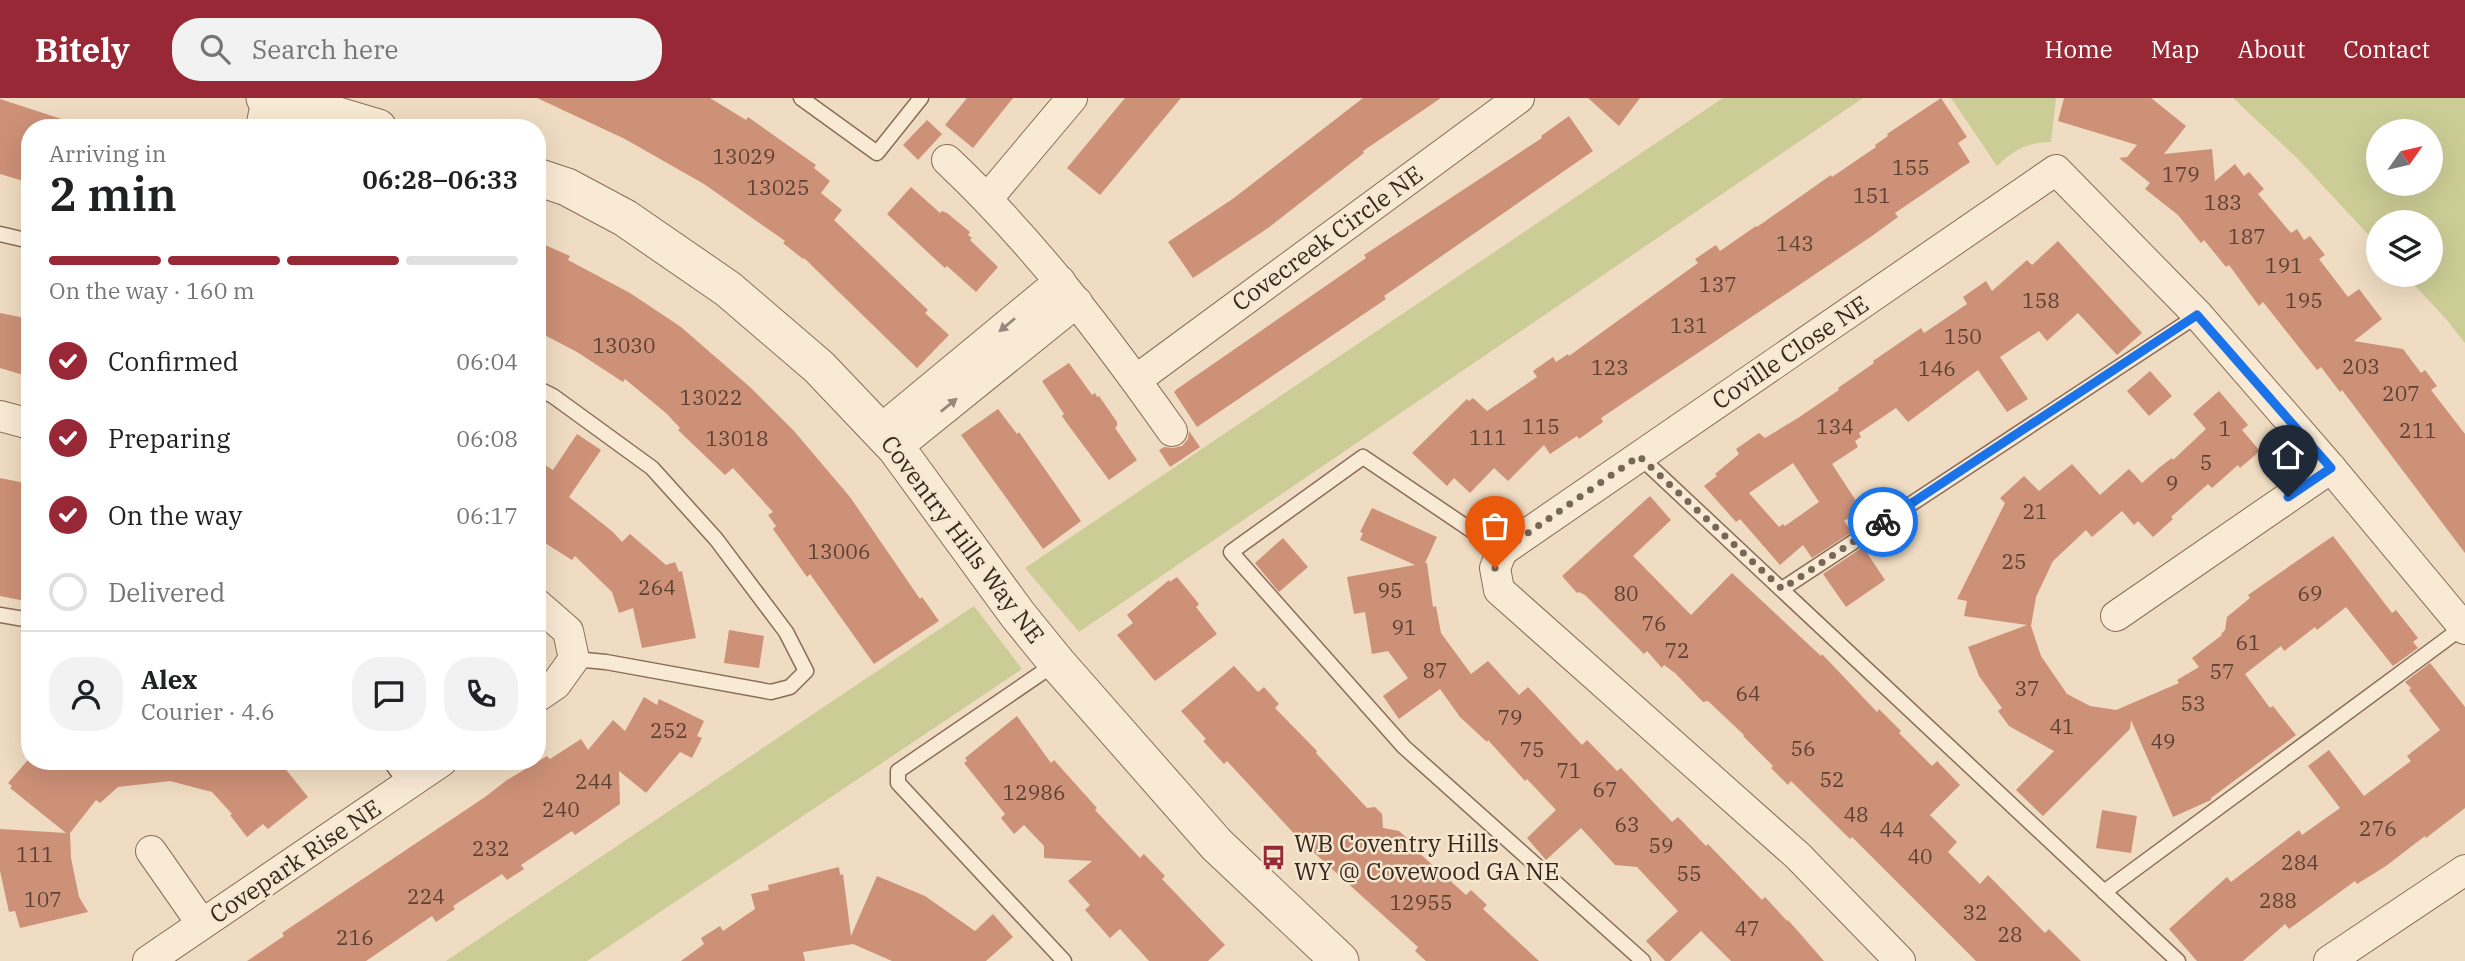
<!DOCTYPE html>
<meta charset="utf-8">
<style>
body{margin:0;font-family:"IBM Plex Serif",serif;background:#f2f2f2;color:#202124;height:100vh;display:flex;flex-direction:column;font-size:26px;white-space:nowrap}
*{box-sizing:border-box;margin:0}
p{font-size:23px;color:#757577}
.icon{flex:none;width:38px;height:38px;fill:none;stroke:currentColor;stroke-width:2;stroke-linecap:round;stroke-linejoin:round}
.map{position:relative;flex:1;overflow:hidden}
.panel{position:absolute;left:21px;top:21px;width:525px;height:651px;display:flex;flex-direction:column;background:#fff;border-radius:28px;box-shadow:0 7px 28px #0002}
.panel>*{flex:none}
.needle{width:46px;rotate:56deg}
.buttons{position:absolute;left:2366px;top:21px;display:grid;gap:14px}
.buttons a{display:grid;place-items:center;width:77px;height:77px;border-radius:50%;background:#fff;box-shadow:0 7px 28px #0002;font-size:35px}
.pin{position:absolute;display:grid;place-items:center;width:60px;height:60px;color:#fff;margin:-72px -30px;border-radius:50% 50% 50% 0;rotate:-45deg;box-shadow:0 0 7px #0007}
.pin .icon{rotate:45deg}
.courier{position:absolute;display:grid;place-items:center;width:70px;height:70px;margin:-35px;border:5px solid #1a73e8;border-radius:50%;background:#fff;color:#222;box-shadow:0 2px 9px #0007}
.headline em{font-style:normal;font-weight:600}
.headline div{display:flex;flex-direction:column-reverse}
.headline{display:flex;align-items:center;justify-content:space-between;height:119px;padding:0 28px}
h1{font-size:46px;font-weight:600;line-height:52px}
.bar{display:grid;grid-template-columns:repeat(4,1fr);gap:10px 7px;align-content:center;height:84px;padding:0 28px}
.bar i{height:9px;border-radius:5px;background:#e0e0e0}
.bar .active{background:#982835}
.bar p{grid-column:span 4}
.line{display:flex;align-items:center;gap:18px;padding:0 28px;border-top:2px solid #e0e0e0}
.line div{flex:1}
.round{display:grid;place-items:center;flex:none;width:74px;height:74px;border-radius:28px;background:#f2f2f2}
ol{padding:0 28px;list-style:none}
li{display:flex;align-items:center;gap:21px;height:77px}
li p{margin-inline-start:auto}
li .icon{padding:7px;border-radius:50%;background:#982835;color:#fff;stroke-width:4}
li:last-child{color:#757577}
li i{width:38px;height:38px;border:4px solid #e0e0e0;border-radius:50%}
header{display:flex;align-items:center;gap:42px;box-sizing:border-box;height:98px;padding:0 35px;background:#982835;color:#fff}
header strong{font-size:33px}
nav{display:flex;gap:38px;margin-inline-start:auto;font-size:24px}
.search{width:490px;height:63px;background:#f2f2f2;display:flex;align-items:center;gap:18px;box-sizing:border-box;padding:0 24px;border-radius:28px;color:#757577;font-size:26px}
.map>svg:first-child{display:block}
.green{fill:#cccd96;fill-rule:evenodd}
.building{fill:#cd9177;fill-rule:evenodd}
.lines{fill:none;stroke-linecap:round;stroke-linejoin:round}
.service-casing{stroke:#896d59;stroke-width:17}
.minor-casing{stroke:#896d59;stroke-width:32}
.tertiary-casing{stroke:#896d59;stroke-width:39}
.service{stroke:#f9ead5;stroke-width:14}
.minor{stroke:#f9ead5;stroke-width:30}
.tertiary{stroke:#f9ead5;stroke-width:37}
.oneway{fill:#988879}
.done{stroke:#786657;stroke-width:7;stroke-dasharray:0 12.6}
.route{stroke:#1a73e8;stroke-width:9}
.labels{text-anchor:middle;dominant-baseline:central;stroke-width:5;stroke-linejoin:round;paint-order:stroke}
.number-label{font-size:21px;fill:#5d4234}
.street-label{font-size:24px;fill:#38271d;stroke:#f6e7d1}
.poi-label{font-size:24px;fill:#38271d;stroke:#f6e7d1;text-anchor:start}
</style>
<header>
<strong>Bitely</strong>
<div class="search"><svg class="icon" aria-label="search" viewBox="0 0 24 24"><circle cx="10" cy="10" r="6"/><path d="M15 15l6 6"/></svg>Search here</div>
<nav><a>Home</a><a>Map</a><a>About</a><a>Contact</a></nav>
</header>
<div class="map">
<svg width="2465" height="863" viewBox="0 0 2465 863">
<rect width="100%" height="100%" fill="#efdcc2"/>
<!-- green -->
<g class="green">
<path d="M1723,0H1863L1079,534L1025,470Z"/>
<path d="M1951,0H2056L2051,44C2028,44 2013,52 1997,68Z"/>
<path d="M2233,0H2465V245L2446,221L2405,177H2431V124H2378V147L2297,60ZM2431,33V86H2378V33Z"/>
<path d="M974,508L1022,571L587,863H446Z"/>
</g>
<!-- building -->
<g class="building">
<path d="M537,0H710L746,22L748,19L816,67L814,70L830,83L821,95L842,112L834,122L928,212L925,215L949,237L917,270L804,160L803,161L783,145L785,143L704,86L653,57L625,41Z"/>
<path d="M967,0H1013L973,50L945,27Z"/>
<path d="M1125,0H1181L1100,97L1067,70Z"/>
<path d="M1363,0H1441L1363,53L1364,55L1268,130L1193,180L1168,144L1234,100Z"/>
<path d="M1588,0H1640L1619,28Z"/>
<path d="M1941,0L1967,39L1958,45L1970,64L1895,115L1898,119L1872,138L1601,320L1603,324L1579,341L1577,338L1550,356L1544,347L1508,383L1494,370L1470,395L1454,380L1447,388L1412,355L1467,301L1469,303L1473,300L1487,313L1537,279L1533,273L1553,259L1556,264L1568,256L1569,258L1698,165L1695,161L1716,147L1720,153L1756,128L1757,129L1831,77L1832,79L1876,49L1875,47L1888,38L1887,36Z"/>
<path d="M2064,0H2151L2186,28L2164,56L2212,51L2215,83L2235,66L2244,78L2249,74L2264,91L2258,96L2291,135L2297,131L2304,142L2310,138L2325,157L2319,161L2348,199L2359,191L2382,221L2354,243L2403,251L2421,275L2425,272L2437,288L2431,292L2465,336V455L2342,292L2340,294L2321,269L2317,272L2263,204L2259,208L2229,167L2226,169L2204,142L2201,145L2178,117L2145,91L2150,85L2119,60L2127,59L2137,47L2058,23Z"/>
<path d="M0,1L77,26L76,30H30V85L0,76Z"/>
<path d="M1569,18L1593,53L1384,198L1386,201L1197,329L1174,294L1177,291L1366,160L1364,157L1542,40L1541,38Z"/>
<path d="M927,22L942,36L918,62L903,47Z"/>
<path d="M911,89L940,115L942,113L947,115L970,134L968,137L972,140L970,142L998,169L976,194L947,168L945,170L935,161L887,116Z"/>
<path d="M2058,143L2142,235L2117,257L2078,215L2047,243L2039,233L2000,259L2028,301L2007,314L1978,272L1908,324L1896,310L1859,335L1861,339L1855,343L1858,349L1832,366L1862,412L1844,423L1852,434L1812,460L1803,447L1780,467L1740,421L1736,424L1704,388L1717,378L1715,376L1739,356L1736,351L1759,335L1765,340L1798,320L1839,292L1838,290L1874,265L1873,263L1908,239L1921,230L1924,235L1967,206L1963,199L1986,183L1992,193L2027,162L2032,167ZM1793,365L1819,404L1785,428L1783,426L1779,429L1749,395Z"/>
<path d="M545,147L570,158L568,162L630,195L681,229L750,289L794,333L850,399L920,501L922,499L939,523L874,566L810,476L807,479L773,431L776,428L768,417L773,414L733,370L725,377L678,332L680,330L667,316L625,281L623,284L577,254L537,233V161Z"/>
<path d="M0,215L30,221V279L0,270Z"/>
<path d="M1069,265L1092,297L1095,295L1097,299L1099,298L1117,324V328L1115,330L1137,362L1109,382L1069,328L1062,318L1064,316L1042,283Z"/>
<path d="M2150,273L2172,298L2149,318L2127,293Z"/>
<path d="M2219,293L2248,327L2242,332L2260,353L2240,370L2238,367L2212,390L2208,386L2171,419L2173,421L2153,439L2138,423L2134,427L2122,413L2092,439L2086,432L2053,463L2036,499L2031,528L2041,558L2067,596L2090,608L2116,612L2179,585L2177,582L2199,569L2192,560L2222,537L2221,536L2225,532L2227,519L2250,500L2248,497L2333,438L2392,515L2396,512L2418,540L2413,544L2418,550L2393,568L2346,509L2317,532L2315,529L2284,553L2281,548L2245,576L2270,610L2273,608L2296,637L2211,700V702L2173,719L2131,622L2130,631L2043,718L2016,692L2054,653L2009,628L1998,613L2002,610L1979,578L1968,549L2027,527L1964,518L1967,503L1957,501L2005,405L2000,400L2024,378L2039,393L2072,366L2100,397L2129,371L2142,385L2160,369L2172,360L2173,362L2206,331L2193,316Z"/>
<path d="M998,311L1017,336L1019,334L1081,423L1043,451L961,337Z"/>
<path d="M1189,333L1200,349L1170,369L1159,352L1164,349L1173,350L1182,348L1188,341Z"/>
<path d="M577,336L601,352L569,399L613,434L622,444L630,436L666,467L675,464L679,474L682,473L696,540L642,550L633,510L619,515L612,494L575,458L572,462L537,440V362L553,372Z"/>
<path d="M0,380L30,386V504L0,498Z"/>
<path d="M1650,398L1671,422L1633,458L1691,517L1732,475L1821,558L1822,556L1877,614L1879,611L1901,633L1899,635L1932,668L1937,663L1960,687L1930,717L1957,744L1948,754L1980,786L1988,777L2045,835L2049,831L2081,863H1976L1852,739L1850,741L1791,683L1788,687L1771,670L1773,668L1743,638L1744,637L1708,603L1703,604L1675,575L1664,567L1662,570L1647,553L1644,556L1585,497L1579,494L1577,495L1562,478Z"/>
<path d="M1372,410L1437,439L1425,465H1427L1433,509L1436,508L1441,535L1471,576L1488,563L1519,597L1528,589L1582,647L1587,642L1617,673L1621,670L1672,724L1678,719L1706,748L1708,746L1762,802L1765,799L1787,823L1788,822L1824,863H1731L1701,833L1670,863H1665L1646,843L1678,813L1637,769L1615,767L1581,730L1546,762L1527,740L1556,712L1527,681L1525,683L1488,642L1487,644L1460,619L1440,591L1399,621L1383,598L1408,580L1388,553L1372,556L1365,514L1354,516L1347,479L1415,467L1360,442L1363,435L1360,434Z"/>
<path d="M1283,440L1308,469L1279,494L1255,465Z"/>
<path d="M1863,449L1885,482L1846,509L1823,476Z"/>
<path d="M1177,479L1199,506L1196,509L1217,536L1155,583L1117,537L1133,525L1127,517L1169,482L1170,484Z"/>
<path d="M729,532L764,538L759,570L724,565Z"/>
<path d="M2430,565L2465,609V710L2426,740L2425,738L2386,768L2357,786L2355,783L2289,831L2285,826L2243,863H2197L2169,831L2227,779L2231,784L2299,732L2302,737L2340,710L2308,668L2329,652L2364,698L2411,663L2407,658L2440,632L2409,592L2411,590L2405,584Z"/>
<path d="M1234,568L1258,594L1264,589L1279,606L1275,610L1317,653L1316,655L1367,710L1375,709L1382,716L1383,730L1399,733L1407,740L1409,746L1466,797L1471,792L1487,807L1483,811L1539,863H1426L1415,853L1418,849L1299,741L1227,663L1224,666L1203,643L1206,641L1181,613Z"/>
<path d="M644,599L657,607L659,601L704,623L697,638L702,640L692,660L680,654L646,695L619,673L620,706L575,737L572,733L521,767L524,771L507,782L502,776L453,808L455,811L436,824L432,818L366,863H247L284,838L282,835L485,699L507,682L547,658L550,661L581,641L588,652L613,622L625,633Z"/>
<path d="M1017,618L1051,665L1054,662L1097,710L1095,712L1140,760L1144,756L1165,778L1162,781L1225,847L1208,863H1149L1120,831L1110,840L1085,812L1090,807L1068,783L1092,763L1044,760V748L1024,727L1014,736L1001,720L1005,716L964,665L967,663L965,660Z"/>
<path d="M27,663H279L308,699L268,731L263,726L247,739L230,717L232,716L212,694L170,683L118,689L100,705L96,702L70,735L71,760L79,799L88,814L20,830L15,813L9,814L0,773V731L66,735L10,690L12,688L8,685Z"/>
<path d="M2102,712L2137,718L2131,755L2096,750Z"/>
<path d="M839,769L840,777L843,776L851,838L877,778L925,798L975,833L993,816L1013,839L986,863H892L853,846L803,854L805,863H681L704,846L701,840L720,828L723,833L755,811L751,796L769,792L768,787Z"/>
</g>
<g class="lines">
<defs>
<g id="service">
<path d="M801,0L877,55L921,0"/>
<path d="M0,136L30,143"/>
<path d="M537,290L553,298L652,370L716,441L786,534L806,573L790,589L771,594L606,564L574,561"/>
<path d="M1639,358L2178,863"/>
<path d="M1502,453L1363,359L1231,454L1404,649L1643,863"/>
<path d="M1782,491L2198,217"/>
<path d="M0,517L30,522"/>
<path d="M1056,565L898,673V685L1064,863"/>
<path d="M390,663L407,687"/>
<path d="M2104,794L2463,529"/>
</g>
<g id="minor">
<path d="M261,30L267,0"/>
<path d="M947,62C1033,143 1104,237 1172,333"/>
<path d="M988,100L1072,0"/>
<path d="M1136,282L1519,0"/>
<path d="M0,318L30,326"/>
<path d="M880,332L1060,183"/>
<path d="M896,350L1077,204"/>
<path d="M537,506L568,533L574,561L556,586L537,599"/>
<path d="M2116,518L2331,370"/>
<path d="M151,753L202,826"/>
<path d="M148,863L442,663"/>
<path d="M1900,863L1798,758L1499,492L1495,470L1502,453L2056,72L2198,217L2331,370L2465,531"/>
<path d="M2329,863L2465,772"/>
</g>
<g id="tertiary">
<path d="M265,0L311,10L378,30"/>
<path d="M537,79L567,89L625,120L728,191L819,269L896,350L1018,517L1057,565L1217,747L1340,863"/>
</g>
</defs>
<!-- service casing -->
<use href="#service" class="service-casing"/>
<!-- minor casing -->
<use href="#minor" class="minor-casing"/>
<!-- tertiary casing -->
<use href="#tertiary" class="tertiary-casing"/>
<!-- service -->
<use href="#service" class="service"/>
<!-- minor -->
<use href="#minor" class="minor"/>
<!-- tertiary -->
<use href="#tertiary" class="tertiary"/>
</g>
<!-- one-way arrows -->
<defs><path id="oneway-solid" d="M-6-.8H1V-3.2L6.5 0L1 3.2V.8H-6Z" transform="scale(1.75)"/></defs>
<g class="oneway">
<use href="#oneway-solid" transform="translate(1007 227) rotate(140)"/>
<use href="#oneway-solid" transform="translate(949 307) rotate(-39)"/>
</g>
<g class="lines">
<!-- done -->
<path class="done" d="M1495,470L1502,453L1639,358L1782,491L1883,424"/>
<!-- route -->
<path class="route" d="M1883,424L2197,217L2331,370L2288,399"/>
</g>
<!-- icons -->
<defs>
<symbol id="bus-bare" viewBox="-9 -9 18 18"><path d="M-5-6H5V4H4V6H2V4H-2V6H-4V4H-5ZM-3.5-4V0h7V-4ZM-3.5 1.2v1.5H-2V1.2ZM2 1.2v1.5H3.5V1.2Z" fill="#982835" stroke="#f6e7d1" stroke-width="2.5" paint-order="stroke"/></symbol>
</defs>
<g fill-rule="evenodd">
<use href="#bus-bare" x="1256" y="742" width="35" height="35"/>
</g>
<g class="labels">
<!-- number labels -->
<g class="number-label">
<text x="744" y="58">13029</text>
<text x="1911" y="69">155</text>
<text x="2181" y="76">179</text>
<text x="778" y="89">13025</text>
<text x="1872" y="97">151</text>
<text x="2223" y="104">183</text>
<text x="2247" y="138">187</text>
<text x="1795" y="145">143</text>
<text x="2284" y="167">191</text>
<text x="1718" y="186">137</text>
<text x="2041" y="202">158</text>
<text x="2304" y="202">195</text>
<text x="1689" y="227">131</text>
<text x="1963" y="238">150</text>
<text x="624" y="247">13030</text>
<text x="2361" y="268">203</text>
<text x="1610" y="269">123</text>
<text x="1937" y="270">146</text>
<text x="2401" y="295">207</text>
<text x="711" y="299">13022</text>
<text x="1541" y="328">115</text>
<text x="1835" y="328">134</text>
<text x="2225" y="330">1</text>
<text x="2418" y="332">211</text>
<text x="1488" y="339">111</text>
<text x="737" y="340">13018</text>
<text x="2206" y="364">5</text>
<text x="2172" y="385">9</text>
<text x="2035" y="413">21</text>
<text x="839" y="453">13006</text>
<text x="2014" y="463">25</text>
<text x="657" y="489">264</text>
<text x="1390" y="492">95</text>
<text x="1626" y="495">80</text>
<text x="2310" y="495">69</text>
<text x="1654" y="525">76</text>
<text x="1404" y="529">91</text>
<text x="2248" y="544">61</text>
<text x="1677" y="552">72</text>
<text x="1435" y="572">87</text>
<text x="2222" y="573">57</text>
<text x="2027" y="590">37</text>
<text x="1748" y="595">64</text>
<text x="2193" y="605">53</text>
<text x="1510" y="619">79</text>
<text x="2062" y="628">41</text>
<text x="669" y="632">252</text>
<text x="2163" y="643">49</text>
<text x="1803" y="650">56</text>
<text x="1532" y="651">75</text>
<text x="1569" y="672">71</text>
<text x="1832" y="681">52</text>
<text x="594" y="683">244</text>
<text x="1605" y="691">67</text>
<text x="1034" y="694">12986</text>
<text x="561" y="711">240</text>
<text x="1856" y="716">48</text>
<text x="1627" y="726">63</text>
<text x="2378" y="730">276</text>
<text x="1892" y="731">44</text>
<text x="1661" y="747">59</text>
<text x="491" y="750">232</text>
<text x="35" y="756">111</text>
<text x="1920" y="758">40</text>
<text x="2300" y="764">284</text>
<text x="1689" y="775">55</text>
<text x="426" y="798">224</text>
<text x="43" y="801">107</text>
<text x="2278" y="802">288</text>
<text x="1421" y="804">12955</text>
<text x="1975" y="814">32</text>
<text x="1747" y="830">47</text>
<text x="2010" y="836">28</text>
<text x="355" y="839">216</text>
</g>
<!-- street labels -->
<g class="street-label">
<text transform="translate(1327 140) rotate(-36)">Covecreek Circle NE</text>
<text transform="translate(1790 254) rotate(-34)">Coville Close NE</text>
<text transform="translate(963 441) rotate(53)">Coventry Hills Way NE</text>
<text transform="translate(295 763) rotate(-34)">Covepark Rise NE</text>
</g>
<!-- poi labels -->
<g class="poi-label">
<text x="1294" y="745">WB Coventry Hills<tspan x="1294" dy="28">WY @ Covewood GA NE</tspan></text>
</g>
</g>
</svg>
<div class="buttons">
<a><svg class="needle" viewBox="-14 -14 28 28"><path d="M0-13l5 13h-10z" fill="#e53935"/><path d="M0 13l5-13h-10z" fill="#757577"/></svg></a>
<a><svg class="icon" aria-label="layers" viewBox="0 0 24 24"><path d="M12 4l9 5-9 5-9-5zM3 14l9 5 9-5"/></svg></a>
</div>
<div class="pin" style="left:1495px;top:470px;background:#ea580c"><svg class="icon" aria-label="bag" viewBox="0 0 24 24"><path d="M5 8h14l-1 12H6zM9 8a3 3 0 0 1 6 0"/></svg></div>
<div class="pin" style="left:2288px;top:399px;background:#1f2937"><svg class="icon" aria-label="home" viewBox="0 0 24 24"><path d="M3 11l9-7 9 7M6 9v11h12V9"/></svg></div>
<div class="courier" style="left:1883px;top:424px"><svg class="icon" aria-label="bike" viewBox="0 0 24 24"><circle cx="6" cy="16" r="4"/><circle cx="18" cy="16" r="4"/><path d="M6 16l4-8h5l3 8M10 8l3 8H6M13 5h3"/></svg></div>
<section class="panel">
<div class="headline"><div><h1>2 min</h1><p>Arriving in</p></div><em>06:28–06:33</em></div>
<div class="bar"><i class="active"></i><i class="active"></i><i class="active"></i><i></i><p>On the way · 160 m</p></div>
<ol>
<li><svg class="icon" aria-label="check" viewBox="0 0 24 24"><path d="M5 12l5 5 9-10"/></svg>Confirmed<p>06:04</p></li>
<li><svg class="icon" aria-label="check" viewBox="0 0 24 24"><path d="M5 12l5 5 9-10"/></svg>Preparing<p>06:08</p></li>
<li><svg class="icon" aria-label="check" viewBox="0 0 24 24"><path d="M5 12l5 5 9-10"/></svg>On the way<p>06:17</p></li>
<li><i></i>Delivered</li>
</ol>
<div class="line" style="height:126px"><a class="round"><svg class="icon" aria-label="person" viewBox="0 0 24 24"><circle cx="12" cy="8" r="4"/><path d="M4 21q1-7 8-7t8 7"/></svg></a><div><b>Alex</b><p>Courier · 4.6</p></div><a class="round"><svg class="icon" aria-label="chat" viewBox="0 0 24 24"><path d="M4 5h16v11H9l-5 4z"/></svg></a><a class="round"><svg class="icon" aria-label="phone" viewBox="0 0 24 24"><path d="M5 4h4l2 5-3 2q2 4 5 5l2-3 5 2v4C11 20 4 13 5 4z"/></svg></a></div>
</section>
</div>
